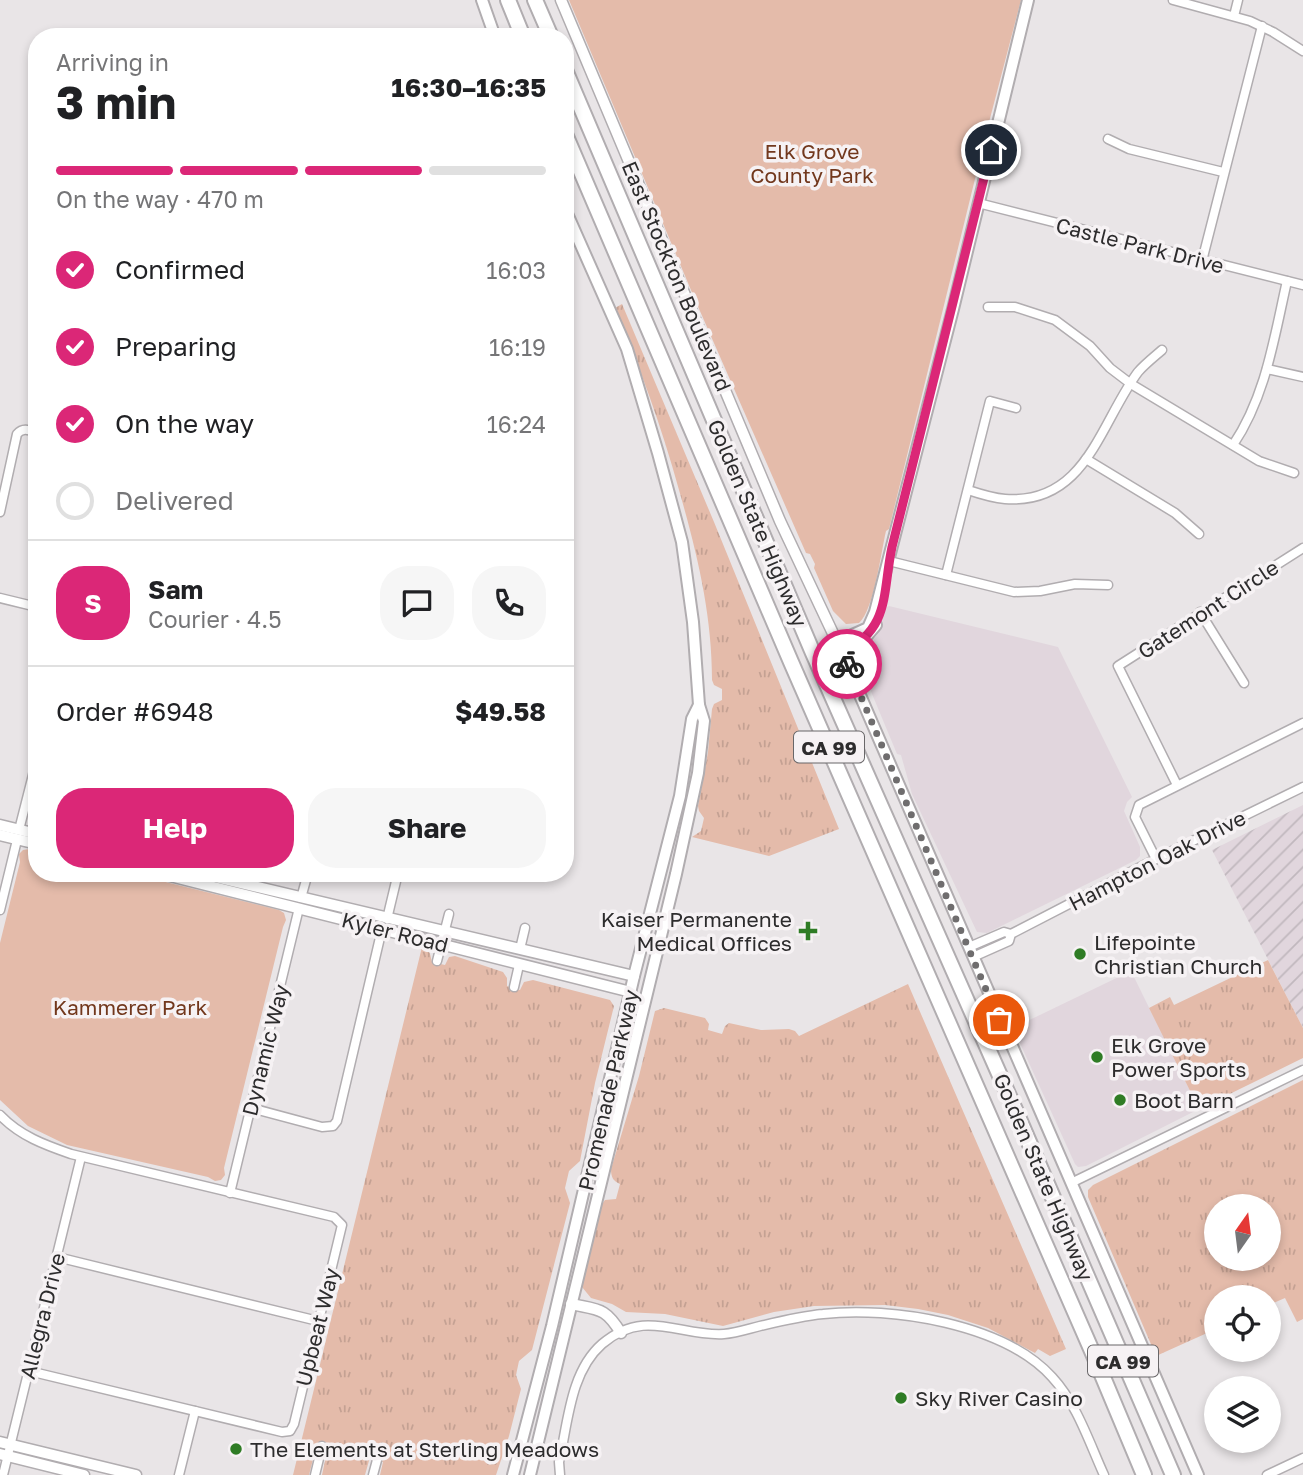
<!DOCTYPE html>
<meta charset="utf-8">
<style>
body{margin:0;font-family:"Golos Text",sans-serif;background:#f6f6f6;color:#202124;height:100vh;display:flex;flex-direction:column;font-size:26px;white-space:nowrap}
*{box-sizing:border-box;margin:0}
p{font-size:23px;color:#757577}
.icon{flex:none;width:38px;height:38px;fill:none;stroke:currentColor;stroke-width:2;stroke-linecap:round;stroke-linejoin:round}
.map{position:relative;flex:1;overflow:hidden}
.drawer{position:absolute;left:28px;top:28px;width:546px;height:854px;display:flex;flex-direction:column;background:#fff;border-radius:28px;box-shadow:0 4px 10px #0003}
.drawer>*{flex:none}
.needle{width:46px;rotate:14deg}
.tools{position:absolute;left:1204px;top:1194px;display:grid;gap:14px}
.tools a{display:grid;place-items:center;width:77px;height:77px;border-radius:50%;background:#fff;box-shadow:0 4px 10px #0003;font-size:35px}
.pin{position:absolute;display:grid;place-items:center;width:60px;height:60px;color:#fff;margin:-30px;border:4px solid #fff;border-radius:50%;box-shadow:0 2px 7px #0007}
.courier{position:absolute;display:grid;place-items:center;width:70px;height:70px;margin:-35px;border:5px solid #db2777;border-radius:50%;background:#fff;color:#222;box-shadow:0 2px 9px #0007}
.overview em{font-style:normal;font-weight:700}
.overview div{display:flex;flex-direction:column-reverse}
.overview{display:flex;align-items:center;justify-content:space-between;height:119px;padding:0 28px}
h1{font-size:46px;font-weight:700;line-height:52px}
.bar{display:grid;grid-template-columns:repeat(4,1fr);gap:10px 7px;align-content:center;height:84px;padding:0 28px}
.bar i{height:9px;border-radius:5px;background:#e0e0e0}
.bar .selected{background:#db2777}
.bar p{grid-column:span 4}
.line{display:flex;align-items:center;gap:18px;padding:0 28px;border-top:2px solid #e0e0e0}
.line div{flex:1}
.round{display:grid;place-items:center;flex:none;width:74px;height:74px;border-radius:28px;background:#f6f6f6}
ol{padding:0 28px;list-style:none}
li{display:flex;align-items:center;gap:21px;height:77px}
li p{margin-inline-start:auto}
li .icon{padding:7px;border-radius:50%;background:#db2777;color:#fff;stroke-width:4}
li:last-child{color:#757577}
li i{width:38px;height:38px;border:4px solid #e0e0e0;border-radius:50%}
.cta{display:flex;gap:14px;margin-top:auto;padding:14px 28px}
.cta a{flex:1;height:80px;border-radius:28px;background:#db2777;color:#fff;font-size:28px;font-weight:700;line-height:80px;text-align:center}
.cta a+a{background:#f6f6f6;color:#202124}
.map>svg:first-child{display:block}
.built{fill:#e1d6dd}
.industrial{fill:url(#industrial-furrows)}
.grass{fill:url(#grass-tufts);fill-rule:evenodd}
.park{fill:#e4bbaa}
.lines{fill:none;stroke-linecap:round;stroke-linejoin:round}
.minor-casing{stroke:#b1adb0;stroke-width:11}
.tertiary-casing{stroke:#b1adb0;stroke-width:13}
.secondary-casing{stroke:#b1adb0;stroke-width:14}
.motorway-casing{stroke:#b1adb0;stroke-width:18}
.minor{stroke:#fff;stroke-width:8}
.tertiary{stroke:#fff;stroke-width:10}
.secondary{stroke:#fff;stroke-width:10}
.motorway{stroke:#fff;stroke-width:14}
.done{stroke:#6f6d6e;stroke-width:7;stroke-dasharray:0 12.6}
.route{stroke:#db2777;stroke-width:9}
.poi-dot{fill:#2f7c25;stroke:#f6f2f4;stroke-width:2.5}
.labels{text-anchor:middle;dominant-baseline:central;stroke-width:7;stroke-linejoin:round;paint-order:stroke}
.shield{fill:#f6f2f4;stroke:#696769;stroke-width:2}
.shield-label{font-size:19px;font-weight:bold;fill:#2d2c2d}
.park-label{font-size:21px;fill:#72381d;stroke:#f6f2f4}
.street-label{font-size:21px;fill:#2d2c2d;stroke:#f6f2f4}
.poi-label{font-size:21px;fill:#2d2c2d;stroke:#f6f2f4;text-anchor:start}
</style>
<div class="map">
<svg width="1303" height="1475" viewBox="0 0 1303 1475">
<defs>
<pattern id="industrial-furrows" width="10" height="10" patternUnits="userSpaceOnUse" patternTransform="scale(1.75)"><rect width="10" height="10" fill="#e1d6dd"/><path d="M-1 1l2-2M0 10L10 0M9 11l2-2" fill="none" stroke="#c1b8be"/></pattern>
<pattern id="grass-tufts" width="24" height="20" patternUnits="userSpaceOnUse" patternTransform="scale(1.75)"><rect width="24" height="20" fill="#e4bbaa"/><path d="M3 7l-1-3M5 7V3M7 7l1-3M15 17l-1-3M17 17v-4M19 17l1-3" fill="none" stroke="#c4a193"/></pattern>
</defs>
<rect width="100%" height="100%" fill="#e9e5e7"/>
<!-- built -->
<g class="built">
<path d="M889,606L1058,647L1132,797L1127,802L1124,811L1140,847V856L1136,860L987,933L977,932L912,794L901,755L897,754L860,665L862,654L877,635L884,609Z"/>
<path d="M1131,971L1199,1109L1086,1166L1078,1167L1075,1164L1013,1028Z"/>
</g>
<!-- industrial -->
<path class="industrial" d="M1303,805V1028L1212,850Z"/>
<!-- grass -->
<g class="grass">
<path d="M622,304L714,522L839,829L769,856L692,837L701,831L704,818L699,811L698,806L708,752L712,709L714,704L722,700V689L714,685L712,680C712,614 697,553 679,490C662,428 640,367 615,308Z"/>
<path d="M422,947L429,950L432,962L445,965L449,957L455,956L503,972L507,978V986L520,990L524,982L533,980L610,1000L614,1006L595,1083L580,1161L569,1171L565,1188L570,1203L532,1350L519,1361L516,1375L521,1389L509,1436L496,1475H380L383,1462L370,1457L365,1475H322L328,1447L317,1444L309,1475H293Z"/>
<path d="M1268,960L1303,1028V1058L1199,1109L1149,1008L1170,997L1174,1005Z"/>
<path d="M908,984L1066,1349L1050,1356L1038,1349L1035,1353L988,1328L948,1315L918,1309L885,1305L814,1306L774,1312L723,1326L665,1314L626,1312L612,1304L591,1298L582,1287L581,1280L602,1204L605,1200L616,1199L620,1184C613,1181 611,1177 611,1169L639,1076L655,1011L664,1008L705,1018L709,1024L708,1030L722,1034L725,1026L729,1023L761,1030L789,1029L795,1031L799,1036Z"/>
<path d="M1303,1080V1319L1297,1322L1285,1298L1269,1305V1297H1216V1329L1156,1356L1088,1197V1190L1093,1185ZM1216,1206H1269V1258H1216Z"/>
</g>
<!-- park -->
<g class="park">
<path d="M569,0H1021L988,126L889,529L886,531C881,552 874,610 859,623L846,624L833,611L814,568L815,564L810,554L806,553L696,302Z"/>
<path d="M30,849L37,851V873H129L279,910L284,913L286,920L283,927L224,1168L225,1175L221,1180L215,1181L208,1177L67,1145L28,1126L0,1100V943L20,862L19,854L23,850Z"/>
</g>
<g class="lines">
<defs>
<g id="minor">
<path d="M1173,0L1250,21L1273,32L1303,51"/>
<path d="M1234,16L1238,0"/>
<path d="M1108,139L1129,149L1223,172"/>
<path d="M978,203L1303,285"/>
<path d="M1202,261L1262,26"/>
<path d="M988,307H1015L1055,320L1090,346L1110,368L1131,384L1259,461L1294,473"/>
<path d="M1267,369L1303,377"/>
<path d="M1233,445C1266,396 1274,338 1287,281"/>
<path d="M1086,459L1175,513L1199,534"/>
<path d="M968,490C980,494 992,498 1005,499C1086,505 1100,423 1138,372C1145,364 1154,357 1162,350"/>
<path d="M0,512L17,434C23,427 29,430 37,433"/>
<path d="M889,561L1014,592L1040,591L1075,584L1108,585"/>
<path d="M946,575L990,401L1016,408"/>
<path d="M0,598L37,607"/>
<path d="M1200,612L1244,683"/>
<path d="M1177,785L1118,666L1303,548"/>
<path d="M19,830L37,759"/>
<path d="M1156,859L1135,817L1139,805L1303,723"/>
<path d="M301,898L308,873"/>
<path d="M0,910L17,840"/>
<path d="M387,919L398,873"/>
<path d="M969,947L1004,932L1011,934"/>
<path d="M520,949L525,928"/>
<path d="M973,957L1009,941L1011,934L1156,859L1303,787"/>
<path d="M437,961L449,914"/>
<path d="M514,987L519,965"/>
<path d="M251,1108L322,1127L333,1126L337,1121L382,929"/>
<path d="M0,1115C20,1136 45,1145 71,1154L334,1217L342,1225L294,1424L290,1431L282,1432L29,1371"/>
<path d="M1071,1183L1303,1070"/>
<path d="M230,1193L299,908"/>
<path d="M57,1257L318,1321"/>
<path d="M3,1475L81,1157"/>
<path d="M179,1475L195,1411"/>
<path d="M315,1475L322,1446"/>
<path d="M373,1475L377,1460"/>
<path d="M560,1475L559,1462C568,1423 570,1372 602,1344C645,1307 680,1337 724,1334C736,1333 748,1329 760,1326C781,1321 802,1316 823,1314C891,1306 1004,1324 1052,1377C1077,1404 1089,1442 1104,1475"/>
<path d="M1267,1475L1303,1458"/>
</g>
<g id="tertiary">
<path d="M561,0L780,521L837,642"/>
<path d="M0,825L37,834"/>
<path d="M0,835L37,844"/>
<path d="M158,873L631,992"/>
<path d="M198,873L634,976"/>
<path d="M571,1304C599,1310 605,1307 621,1333"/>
<path d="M0,1442L136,1475"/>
<path d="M0,1454L84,1475"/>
</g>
<g id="secondary">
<path d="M482,0L495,37"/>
<path d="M1028,0L953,309L875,612L868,628L837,642L1198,1475"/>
<path d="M842,653L859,645L876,625"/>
<path d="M513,1475L552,1326L634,976L680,796L692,719L699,705"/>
<path d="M530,1475L676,874L698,773L704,721L699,705L693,622L682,542L658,453L627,349L565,209"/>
</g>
<g id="motorway">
<path d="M508,0L523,37"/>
<path d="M535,0L551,37"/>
<path d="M565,70L813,653L1016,1112L1173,1475"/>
<path d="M565,134L791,662L1095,1358L1144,1475"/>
</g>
</defs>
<!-- minor casing -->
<use href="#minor" class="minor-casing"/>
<!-- tertiary casing -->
<use href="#tertiary" class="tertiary-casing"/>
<!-- secondary casing -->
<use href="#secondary" class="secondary-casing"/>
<!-- motorway casing -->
<use href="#motorway" class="motorway-casing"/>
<!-- minor -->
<use href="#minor" class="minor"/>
<!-- tertiary -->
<use href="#tertiary" class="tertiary"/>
<!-- secondary -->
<use href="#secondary" class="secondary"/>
<!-- motorway -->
<use href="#motorway" class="motorway"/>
</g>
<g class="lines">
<!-- done -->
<path class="done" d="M847,664L999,1020"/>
<!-- route -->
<path class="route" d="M847,664L842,653C891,628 882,594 892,547L991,150"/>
</g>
<!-- markers -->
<g class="poi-dot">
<path d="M804.5 920.5h7v7h7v7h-7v7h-7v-7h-7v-7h7z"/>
<circle cx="1080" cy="954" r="7"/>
<circle cx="1097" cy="1057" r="7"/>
<circle cx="1120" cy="1100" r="7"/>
<circle cx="901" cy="1398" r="7"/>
<circle cx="236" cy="1449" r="7"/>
</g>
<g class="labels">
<!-- shield labels -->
<g class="shield">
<rect x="794" y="731.5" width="70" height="31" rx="5"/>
<rect x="1088" y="1345.5" width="70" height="31" rx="5"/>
</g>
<g class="shield-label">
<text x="829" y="747">CA 99</text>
<text x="1123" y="1361">CA 99</text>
</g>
<!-- park labels -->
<g class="park-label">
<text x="812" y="151">Elk Grove<tspan x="812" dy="24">County Park</tspan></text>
<text x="130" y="1007">Kammerer Park</text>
</g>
<!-- street labels -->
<g class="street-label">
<text transform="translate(1140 245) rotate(14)">Castle Park Drive</text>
<text transform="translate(677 276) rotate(67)">East Stockton Boulevard</text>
<text transform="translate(758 523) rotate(67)">Golden State Highway</text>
<text transform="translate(1208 609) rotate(-33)">Gatemont Circle</text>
<text transform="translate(1157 860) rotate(-27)">Hampton Oak Drive</text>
<text transform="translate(395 932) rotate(14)">Kyler Road</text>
<text transform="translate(265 1050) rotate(-76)">Dynamic Way</text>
<text transform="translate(608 1090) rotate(-77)">Promenade Parkway</text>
<text transform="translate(1044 1177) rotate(67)">Golden State Highway</text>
<text transform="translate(42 1316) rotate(-76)">Allegra Drive</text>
<text transform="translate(317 1327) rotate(-76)">Upbeat Way</text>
</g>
<!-- poi labels -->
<g class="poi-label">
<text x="792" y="919" text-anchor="end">Kaiser Permanente<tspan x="792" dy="24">Medical Offices</tspan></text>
<text x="1094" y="942">Lifepointe<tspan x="1094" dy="24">Christian Church</tspan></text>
<text x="1111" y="1045">Elk Grove<tspan x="1111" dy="24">Power Sports</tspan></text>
<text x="1134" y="1100">Boot Barn</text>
<text x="915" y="1398">Sky River Casino</text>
<text x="250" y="1449">The Elements at Sterling Meadows</text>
</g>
</g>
</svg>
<div class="tools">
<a><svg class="needle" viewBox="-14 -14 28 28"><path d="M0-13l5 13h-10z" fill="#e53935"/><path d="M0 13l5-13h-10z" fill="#757577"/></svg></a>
<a><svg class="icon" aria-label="locate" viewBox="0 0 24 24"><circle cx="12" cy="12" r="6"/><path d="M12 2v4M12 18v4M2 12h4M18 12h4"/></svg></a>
<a><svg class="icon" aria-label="layers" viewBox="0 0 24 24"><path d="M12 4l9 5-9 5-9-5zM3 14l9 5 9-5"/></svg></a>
</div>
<div class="pin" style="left:999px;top:1020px;background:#ea580c"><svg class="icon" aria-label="bag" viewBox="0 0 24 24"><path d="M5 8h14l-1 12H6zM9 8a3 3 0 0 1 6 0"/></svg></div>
<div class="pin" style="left:991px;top:150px;background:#1f2937"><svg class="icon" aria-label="home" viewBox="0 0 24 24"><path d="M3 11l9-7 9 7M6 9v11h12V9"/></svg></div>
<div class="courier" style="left:847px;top:664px"><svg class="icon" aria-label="bike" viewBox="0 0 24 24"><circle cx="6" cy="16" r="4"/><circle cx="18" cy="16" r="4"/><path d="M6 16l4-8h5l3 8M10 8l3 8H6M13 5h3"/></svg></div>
<section class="drawer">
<div class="overview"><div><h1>3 min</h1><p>Arriving in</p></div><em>16:30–16:35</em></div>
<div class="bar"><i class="selected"></i><i class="selected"></i><i class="selected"></i><i></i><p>On the way · 470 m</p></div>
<ol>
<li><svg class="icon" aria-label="check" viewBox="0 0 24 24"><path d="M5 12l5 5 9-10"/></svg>Confirmed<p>16:03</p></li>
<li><svg class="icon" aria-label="check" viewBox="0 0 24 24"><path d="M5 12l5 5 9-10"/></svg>Preparing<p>16:19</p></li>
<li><svg class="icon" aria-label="check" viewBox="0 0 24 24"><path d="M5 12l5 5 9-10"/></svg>On the way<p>16:24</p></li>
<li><i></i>Delivered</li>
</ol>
<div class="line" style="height:126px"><b class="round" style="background:#db2777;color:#fff">S</b><div><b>Sam</b><p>Courier · 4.5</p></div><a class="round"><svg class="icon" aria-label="chat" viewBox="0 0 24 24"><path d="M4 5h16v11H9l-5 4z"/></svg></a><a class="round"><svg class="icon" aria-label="phone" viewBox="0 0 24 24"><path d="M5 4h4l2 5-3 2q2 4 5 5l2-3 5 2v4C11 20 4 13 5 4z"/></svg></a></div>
<div class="line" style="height:91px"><div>Order #6948</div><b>$49.58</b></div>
<div class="cta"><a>Help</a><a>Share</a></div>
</section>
</div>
